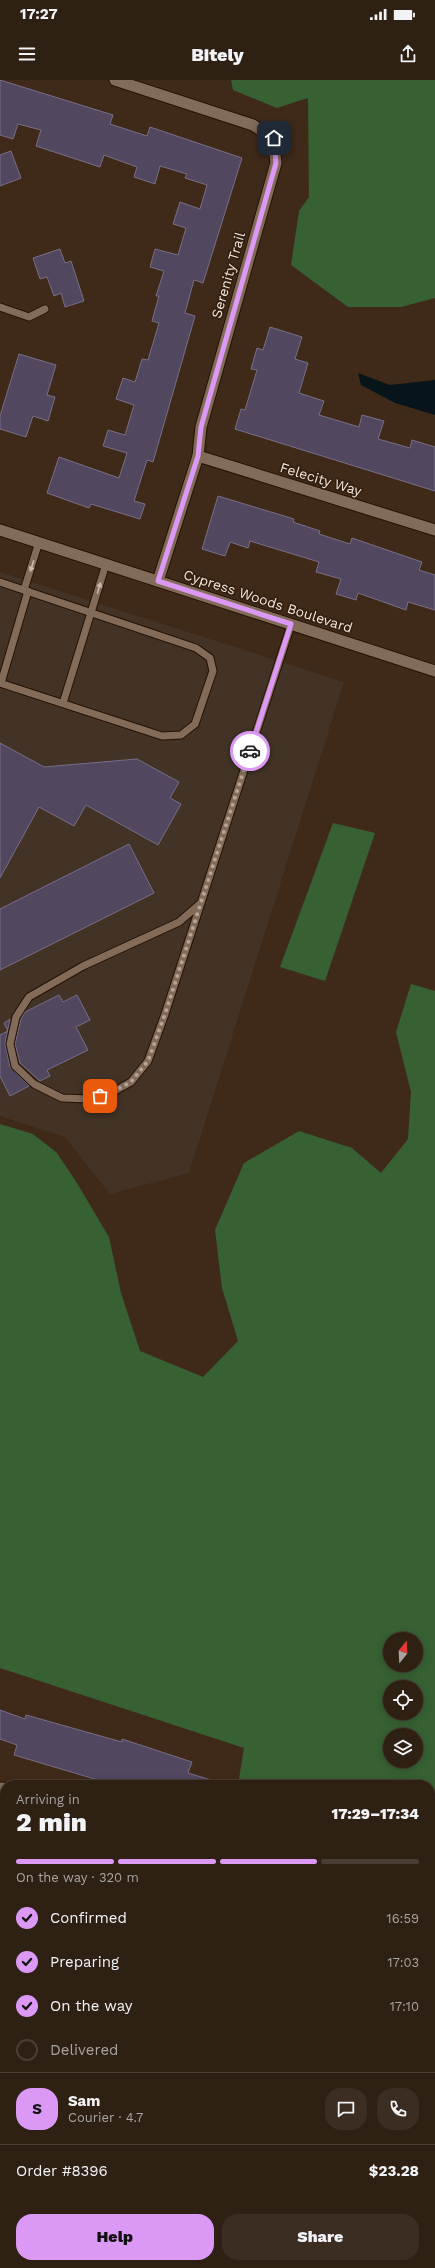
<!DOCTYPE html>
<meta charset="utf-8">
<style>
body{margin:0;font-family:"Work Sans",sans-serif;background:#3b2d22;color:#f1f3f6;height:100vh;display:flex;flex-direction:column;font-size:15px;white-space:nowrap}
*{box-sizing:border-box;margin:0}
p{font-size:13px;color:#a7a3a0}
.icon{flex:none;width:22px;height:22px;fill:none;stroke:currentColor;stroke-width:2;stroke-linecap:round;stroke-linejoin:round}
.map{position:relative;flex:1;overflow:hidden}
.drawer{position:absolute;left:0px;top:1700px;width:435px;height:488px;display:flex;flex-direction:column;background:#2f2014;border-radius:16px 16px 0 0;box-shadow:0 2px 10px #0003,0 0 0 1px #4a3e34}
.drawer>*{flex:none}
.needle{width:26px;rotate:18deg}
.fabs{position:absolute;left:383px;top:1552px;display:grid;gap:8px}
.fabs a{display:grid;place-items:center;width:40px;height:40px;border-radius:50%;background:#2f2014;box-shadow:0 2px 10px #0003,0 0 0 1px #4a3e34;font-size:20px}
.pin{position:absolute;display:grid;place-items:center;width:34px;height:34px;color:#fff;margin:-17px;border-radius:8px;box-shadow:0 2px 6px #0006}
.courier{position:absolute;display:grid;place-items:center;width:40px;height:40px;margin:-20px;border:3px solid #db99f5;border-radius:50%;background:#fff;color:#222;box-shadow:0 1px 5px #0007}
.headline em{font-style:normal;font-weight:800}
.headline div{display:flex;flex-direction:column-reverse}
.headline{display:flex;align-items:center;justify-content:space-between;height:68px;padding:0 16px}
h1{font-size:26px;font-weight:800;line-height:30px}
.bar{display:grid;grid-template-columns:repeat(4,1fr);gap:6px 4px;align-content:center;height:48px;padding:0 16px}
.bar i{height:5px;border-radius:3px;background:#4a3e34}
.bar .selected{background:#db99f5}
.bar p{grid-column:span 4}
.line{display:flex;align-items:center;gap:10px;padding:0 16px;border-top:1px solid #4a3e34}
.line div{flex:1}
.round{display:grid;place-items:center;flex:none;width:42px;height:42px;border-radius:16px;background:#3b2d22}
ol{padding:0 16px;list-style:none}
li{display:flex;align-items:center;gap:12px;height:44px}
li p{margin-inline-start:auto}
li .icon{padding:4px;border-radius:50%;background:#db99f5;color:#111;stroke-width:4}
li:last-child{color:#a7a3a0}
li i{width:22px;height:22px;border:2px solid #4a3e34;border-radius:50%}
.cta{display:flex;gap:8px;margin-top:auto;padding:8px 16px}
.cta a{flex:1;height:46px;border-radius:16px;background:#db99f5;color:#111;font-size:16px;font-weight:800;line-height:46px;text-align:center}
.cta a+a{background:#3b2d22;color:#f1f3f6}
.status{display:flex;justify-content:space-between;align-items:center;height:28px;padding:0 20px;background:#2f2014;direction:ltr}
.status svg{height:11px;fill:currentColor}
header{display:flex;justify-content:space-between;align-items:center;height:52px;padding:0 16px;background:#2f2014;font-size:18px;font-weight:800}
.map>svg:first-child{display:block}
.education{fill:#423326}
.green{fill:#376133;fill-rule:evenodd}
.water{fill:#07151a}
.building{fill:#51475e;stroke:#786e87}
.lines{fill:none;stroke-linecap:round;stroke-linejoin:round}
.service-casing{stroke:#251204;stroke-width:9}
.minor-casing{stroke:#251204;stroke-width:13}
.service{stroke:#836b5a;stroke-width:7}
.minor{stroke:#836b5a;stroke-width:11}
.oneway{fill:#ccbbae}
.done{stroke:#b5a498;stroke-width:4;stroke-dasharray:0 7.2}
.route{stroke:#db99f5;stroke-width:5}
.labels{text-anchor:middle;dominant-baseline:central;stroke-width:3.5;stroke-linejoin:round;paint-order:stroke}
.street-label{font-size:14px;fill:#f4e6dc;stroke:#342011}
</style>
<div class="status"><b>17:27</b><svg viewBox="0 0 49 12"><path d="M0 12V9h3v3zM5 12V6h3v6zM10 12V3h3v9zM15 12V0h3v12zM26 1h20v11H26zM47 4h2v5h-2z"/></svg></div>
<header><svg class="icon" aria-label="menu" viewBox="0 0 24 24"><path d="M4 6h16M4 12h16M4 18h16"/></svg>Bitely<svg class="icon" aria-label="share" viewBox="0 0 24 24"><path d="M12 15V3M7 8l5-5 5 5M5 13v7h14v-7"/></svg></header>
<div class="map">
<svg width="435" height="2188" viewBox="0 0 435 2188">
<rect width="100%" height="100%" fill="#3f2a1a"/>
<!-- education -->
<path class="education" d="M0,492L344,602L189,1093L110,1114L65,1057L0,1036Z"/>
<!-- green -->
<g class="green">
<path d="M231,0H435V218L401,227H348L291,185L299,131L309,117L308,18L277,28L233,10Z"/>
<path d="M333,743L375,753L325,901L280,887Z"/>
<path d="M411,904L435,911V2188H0V2065L5,2062V2183H430V1705H238L244,1668L0,1588V1044L33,1054L57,1073L77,1103L109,1157L121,1213L140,1271L203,1297L238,1261L222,1208L215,1150L244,1083L299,1051L352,1068L381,1093L408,1059L411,1012L396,952ZM390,1559H416V1585H390ZM390,1607H416V1633H390ZM390,1655H416V1681H390Z"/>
</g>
<!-- water -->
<path class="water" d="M358,293L390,305L435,300V335L395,323L361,305Z"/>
<!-- building -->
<g class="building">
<path d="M0,0L113,35L110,44L147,56L150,47L242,78L203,203L194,200L185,233L195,236L153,382L147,380L134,421L145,424L140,439L91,424L89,428L47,413L59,377L119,398L127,373L103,366L108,350L125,355L134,325L116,319L123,298L135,302L142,279L148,280L159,243L152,241L159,216H156L164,191L150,187L155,169L178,175L186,148L173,144L180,122L200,129L207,105L185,98L187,94L160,86L155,104L134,97L137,87L104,75L100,87L36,66L41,50L18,44L13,59L0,55Z"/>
<path d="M11,71L21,98L0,106V75Z"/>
<path d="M60,169L65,183L71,181L84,221L65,227L61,213L54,216L47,197L40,199L33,178Z"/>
<path d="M270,247L302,257L295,279L308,283L299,313L324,321L319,335L359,347L362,335L384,341L378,359L410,368L412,360L435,367V411L235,349L241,329L245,330L257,290L251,289L257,268L263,270Z"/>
<path d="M19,274L56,285L47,315L55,317L48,341L33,336L26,357L0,349V336Z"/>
<path d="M218,416L294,439L293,442L320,451L319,454L350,464L352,458L422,482L419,490L435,495V530L408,522L406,530L358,513L356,520L336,514L341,499L316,492L319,482L250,461L248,468L230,462L225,476L202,469Z"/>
<path d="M0,663L44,687L137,679L179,702L170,718L181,724L158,765L86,725L74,746L39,727L0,798Z"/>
<path d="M129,764L154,813L0,890V829Z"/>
<path d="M59,915L63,922L77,915L90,940L76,947L88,970L47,990L50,996L40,1001L20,983L15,964L21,939L25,932Z"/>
<path d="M10,939L5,963L10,987L29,1006L10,1016L0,996V955L8,951L4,943Z"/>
<path d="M0,1630L25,1639L26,1635L122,1662V1659L192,1682L188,1693L218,1702L217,1705H115L14,1675L17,1665L0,1659Z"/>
</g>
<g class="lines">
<defs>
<g id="service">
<path d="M0,227L29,237L45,229"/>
<path d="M0,502L196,568L210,578L213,591L195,644L181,655L162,656L0,603"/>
<path d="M24,510L39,462"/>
<path d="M1,603L28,511"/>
<path d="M63,623L106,484"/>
<path d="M201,823L179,842L83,886L29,917L16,937L10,964L15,986L34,1004L62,1018L89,1019L111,1013L131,1002L148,981L165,934L291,545"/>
</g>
<g id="minor">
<path d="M115,0L253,45L273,58L276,83L201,347L198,376L158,501"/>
<path d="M198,376L435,450"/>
<path d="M0,450L435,591"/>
<path d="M0,1715L2,1708"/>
</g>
</defs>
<!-- service casing -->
<use href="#service" class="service-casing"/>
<!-- minor casing -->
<use href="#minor" class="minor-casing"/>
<!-- service -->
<use href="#service" class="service"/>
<!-- minor -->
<use href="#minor" class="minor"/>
</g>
<!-- one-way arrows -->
<defs><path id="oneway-solid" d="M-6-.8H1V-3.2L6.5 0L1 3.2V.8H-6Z"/></defs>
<g class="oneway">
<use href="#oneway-solid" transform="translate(32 486) rotate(108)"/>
<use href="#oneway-solid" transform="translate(99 508) rotate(-73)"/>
</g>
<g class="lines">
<!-- done -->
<path class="done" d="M100,1016L111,1013L131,1002L148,981L165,934L250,671"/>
<!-- route -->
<path class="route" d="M250,671L291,544L158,501L198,376L201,347L276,83L274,58"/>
</g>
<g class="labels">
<!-- street labels -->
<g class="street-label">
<text transform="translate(228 195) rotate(-74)">Serenity Trail</text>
<text transform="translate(321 399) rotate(17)">Felecity Way</text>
<text transform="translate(268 521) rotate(18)">Cypress Woods Boulevard</text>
</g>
</g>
</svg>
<div class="fabs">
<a><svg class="needle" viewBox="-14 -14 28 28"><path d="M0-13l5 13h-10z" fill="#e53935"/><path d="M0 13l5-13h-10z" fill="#a7a3a0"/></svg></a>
<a><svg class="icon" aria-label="locate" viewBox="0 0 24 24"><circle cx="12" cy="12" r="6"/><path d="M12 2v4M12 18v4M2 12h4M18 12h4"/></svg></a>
<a><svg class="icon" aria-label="layers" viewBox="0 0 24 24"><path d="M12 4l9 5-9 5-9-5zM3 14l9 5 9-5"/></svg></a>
</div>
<div class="pin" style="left:100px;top:1016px;background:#ea580c"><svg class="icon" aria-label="bag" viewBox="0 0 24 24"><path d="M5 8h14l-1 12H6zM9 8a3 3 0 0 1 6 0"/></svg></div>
<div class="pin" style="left:274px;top:58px;background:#1f2937"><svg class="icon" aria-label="home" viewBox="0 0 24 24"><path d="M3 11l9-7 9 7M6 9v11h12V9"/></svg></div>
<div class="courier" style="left:250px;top:671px"><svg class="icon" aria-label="car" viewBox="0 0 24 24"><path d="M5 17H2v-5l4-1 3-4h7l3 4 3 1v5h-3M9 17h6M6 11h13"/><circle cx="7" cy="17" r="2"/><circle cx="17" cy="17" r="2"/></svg></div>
<section class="drawer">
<div class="headline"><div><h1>2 min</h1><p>Arriving in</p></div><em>17:29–17:34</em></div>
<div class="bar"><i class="selected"></i><i class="selected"></i><i class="selected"></i><i></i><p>On the way · 320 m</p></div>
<ol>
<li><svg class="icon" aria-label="check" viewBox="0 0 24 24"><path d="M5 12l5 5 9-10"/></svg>Confirmed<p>16:59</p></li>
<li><svg class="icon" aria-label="check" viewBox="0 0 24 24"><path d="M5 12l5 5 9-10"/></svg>Preparing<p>17:03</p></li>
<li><svg class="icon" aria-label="check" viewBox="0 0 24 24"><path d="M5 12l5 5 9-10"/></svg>On the way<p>17:10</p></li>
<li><i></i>Delivered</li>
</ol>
<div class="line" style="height:72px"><b class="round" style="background:#db99f5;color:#111">S</b><div><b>Sam</b><p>Courier · 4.7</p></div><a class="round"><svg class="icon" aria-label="chat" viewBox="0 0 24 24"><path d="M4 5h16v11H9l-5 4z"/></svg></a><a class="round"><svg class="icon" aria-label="phone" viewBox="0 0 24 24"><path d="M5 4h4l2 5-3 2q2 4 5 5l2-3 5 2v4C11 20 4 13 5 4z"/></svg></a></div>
<div class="line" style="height:52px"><div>Order #8396</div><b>$23.28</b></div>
<div class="cta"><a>Help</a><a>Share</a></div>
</section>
</div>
